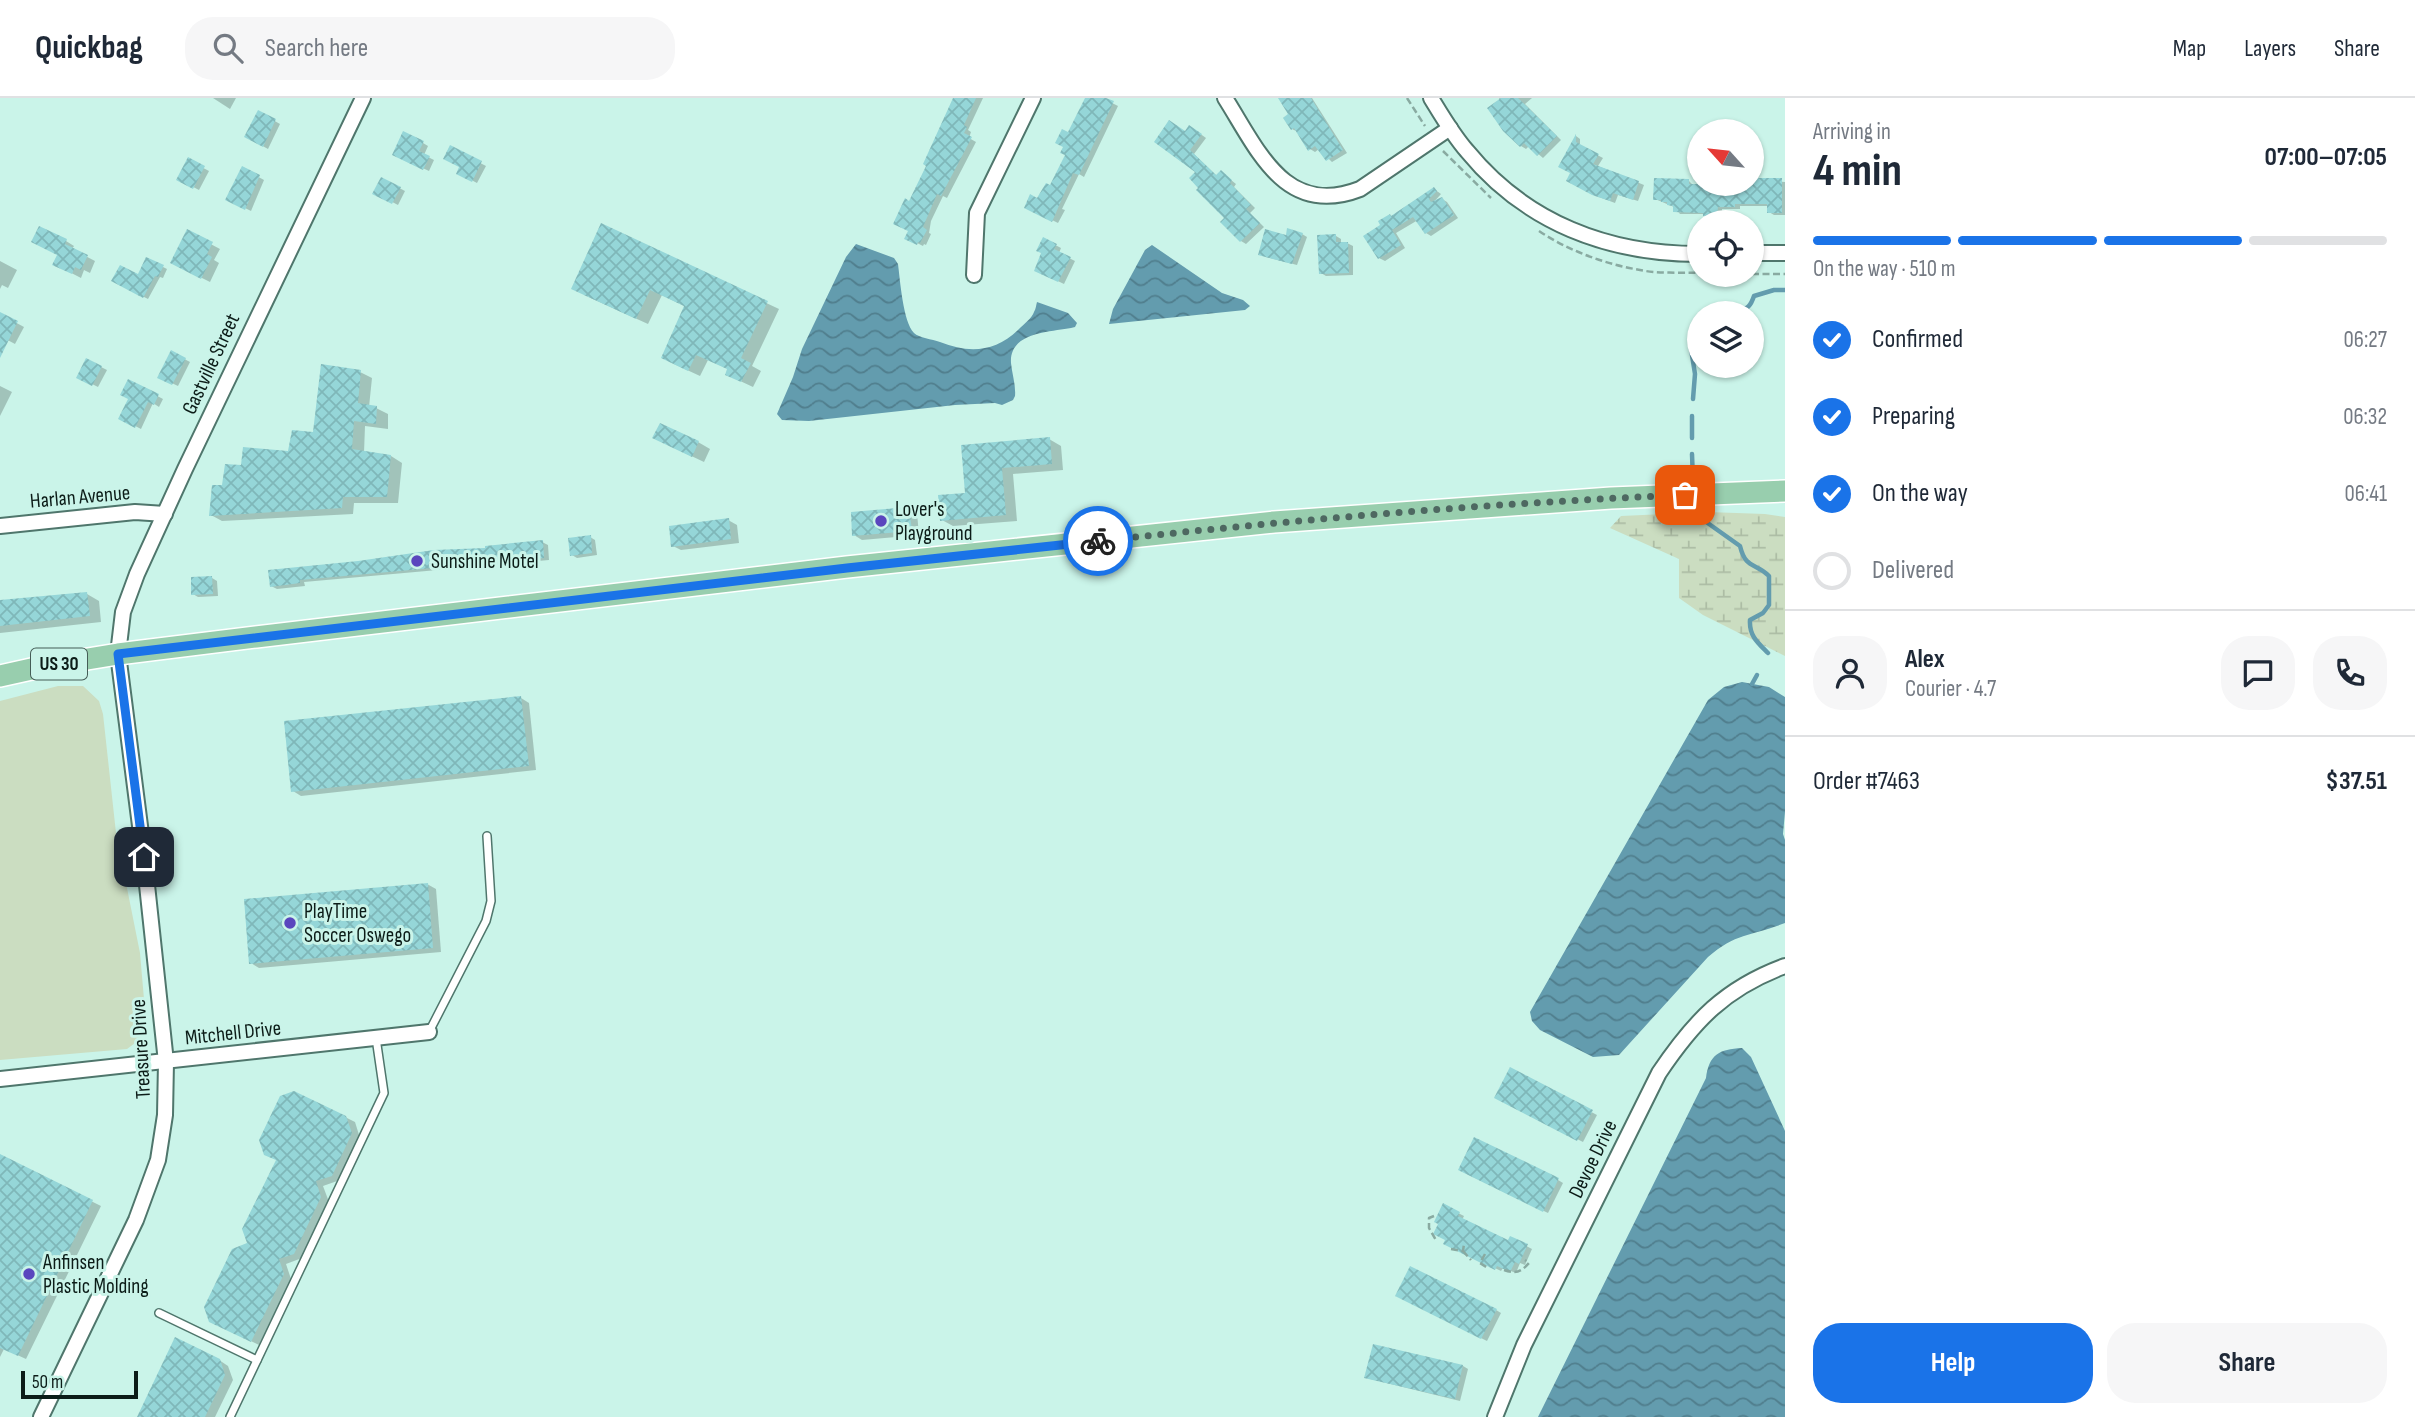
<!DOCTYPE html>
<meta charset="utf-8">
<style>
body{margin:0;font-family:"Sofia Sans Condensed",sans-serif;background:#f6f6f7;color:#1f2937;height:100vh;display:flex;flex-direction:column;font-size:26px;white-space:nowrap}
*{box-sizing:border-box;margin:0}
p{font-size:23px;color:#747a83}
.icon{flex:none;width:38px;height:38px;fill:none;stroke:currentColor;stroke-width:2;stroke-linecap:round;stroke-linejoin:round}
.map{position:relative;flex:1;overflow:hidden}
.sheet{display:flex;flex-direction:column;background:#fff;width:630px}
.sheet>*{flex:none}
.needle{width:46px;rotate:297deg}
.buttons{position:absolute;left:1687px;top:21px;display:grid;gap:14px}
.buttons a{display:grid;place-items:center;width:77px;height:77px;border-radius:50%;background:#fff;box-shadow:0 2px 5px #0004;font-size:35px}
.scale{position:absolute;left:21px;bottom:18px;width:117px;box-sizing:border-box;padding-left:7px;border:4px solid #0c1c18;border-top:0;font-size:19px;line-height:24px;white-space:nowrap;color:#0c1c18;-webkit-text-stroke:5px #caf4e9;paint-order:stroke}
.pin{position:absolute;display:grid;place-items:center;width:60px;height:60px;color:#fff;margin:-30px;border-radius:14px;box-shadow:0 4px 10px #0006}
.courier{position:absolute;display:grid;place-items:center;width:70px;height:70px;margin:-35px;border:5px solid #1a73e8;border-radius:50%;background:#fff;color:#222;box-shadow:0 2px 9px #0007}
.head em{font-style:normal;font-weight:700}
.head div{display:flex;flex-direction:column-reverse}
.head{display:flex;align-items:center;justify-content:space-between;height:119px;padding:0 28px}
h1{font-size:46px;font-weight:700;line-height:52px}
.bar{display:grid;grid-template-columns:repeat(4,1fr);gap:10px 7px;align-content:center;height:84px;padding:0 28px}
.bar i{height:9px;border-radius:5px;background:#e0e1e3}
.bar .active{background:#1a73e8}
.bar p{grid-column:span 4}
.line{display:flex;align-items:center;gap:18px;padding:0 28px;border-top:2px solid #e0e1e3}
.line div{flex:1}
.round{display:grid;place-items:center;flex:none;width:74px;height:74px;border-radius:28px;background:#f6f6f7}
ol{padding:0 28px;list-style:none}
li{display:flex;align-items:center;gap:21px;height:77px}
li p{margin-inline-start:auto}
li .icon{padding:7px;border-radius:50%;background:#1a73e8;color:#fff;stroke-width:4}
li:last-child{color:#747a83}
li i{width:38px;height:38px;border:4px solid #e0e1e3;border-radius:50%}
.button{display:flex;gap:14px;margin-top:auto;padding:14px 28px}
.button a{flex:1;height:80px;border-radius:28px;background:#1a73e8;color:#fff;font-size:28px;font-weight:700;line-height:80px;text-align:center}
.button a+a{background:#f6f6f7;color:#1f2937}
header{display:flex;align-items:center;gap:42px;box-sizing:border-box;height:98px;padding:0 35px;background:#fff;border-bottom:2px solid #e0e1e3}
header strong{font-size:33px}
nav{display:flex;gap:38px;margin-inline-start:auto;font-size:24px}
.search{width:490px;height:63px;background:#f6f6f7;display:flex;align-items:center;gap:18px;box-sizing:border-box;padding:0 24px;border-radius:28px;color:#747a83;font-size:26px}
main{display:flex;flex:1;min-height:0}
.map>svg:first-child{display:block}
.green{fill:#cbddc1}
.wetland{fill:url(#wetland-marsh)}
.water{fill:url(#water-waves)}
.shadow{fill:#0003}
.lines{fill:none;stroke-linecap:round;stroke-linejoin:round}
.stream{stroke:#639cae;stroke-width:4.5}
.building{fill:url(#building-cross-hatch)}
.lane-casing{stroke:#4f766c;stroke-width:10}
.street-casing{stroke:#4f766c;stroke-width:18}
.primary-casing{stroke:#fff;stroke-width:24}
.path{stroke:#89aaa1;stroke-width:2.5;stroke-dasharray:7 3.5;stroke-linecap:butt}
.lane{stroke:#fff;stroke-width:7}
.street{stroke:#fff;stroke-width:14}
.primary{stroke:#98ceae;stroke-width:21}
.done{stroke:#4e6861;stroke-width:7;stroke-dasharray:0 12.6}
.route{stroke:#1a73e8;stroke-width:9}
.poi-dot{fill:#5a46be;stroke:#caf4e9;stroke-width:2.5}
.labels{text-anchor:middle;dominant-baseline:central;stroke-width:6;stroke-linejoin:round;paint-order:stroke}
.shield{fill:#caf4e9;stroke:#455d57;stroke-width:2}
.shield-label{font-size:19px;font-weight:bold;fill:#0c1c18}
.street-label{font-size:21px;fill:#0c1c18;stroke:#caf4e9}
.poi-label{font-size:21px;fill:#0c1c18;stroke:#caf4e9;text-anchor:start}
</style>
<header>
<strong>Quickbag</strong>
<div class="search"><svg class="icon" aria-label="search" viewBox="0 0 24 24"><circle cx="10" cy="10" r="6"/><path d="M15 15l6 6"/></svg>Search here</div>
<nav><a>Map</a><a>Layers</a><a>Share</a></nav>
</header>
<main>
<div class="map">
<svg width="1785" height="1319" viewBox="0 0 1785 1319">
<defs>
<pattern id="wetland-marsh" width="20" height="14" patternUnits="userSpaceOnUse" patternTransform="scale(1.75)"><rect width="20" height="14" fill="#cbddc1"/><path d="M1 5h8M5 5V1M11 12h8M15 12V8" fill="none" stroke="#adbda5"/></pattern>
<pattern id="water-waves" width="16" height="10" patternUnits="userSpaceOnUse" patternTransform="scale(1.75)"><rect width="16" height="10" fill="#639cae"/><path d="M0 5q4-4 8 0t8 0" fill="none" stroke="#507e8d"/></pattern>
<pattern id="building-cross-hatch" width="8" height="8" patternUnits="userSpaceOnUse" patternTransform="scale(1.75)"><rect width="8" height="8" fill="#95d6d8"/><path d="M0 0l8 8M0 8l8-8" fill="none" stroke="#7fb7b9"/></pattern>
</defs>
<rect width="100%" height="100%" fill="#caf4e9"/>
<!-- green -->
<path class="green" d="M58,588H83L99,603L103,616L116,735L140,855L147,936L127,951L0,962V603Z"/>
<!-- wetland -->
<path class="wetland" d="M1708,414L1765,416L1785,419V558L1703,517L1679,500V461L1610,430L1621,418Z"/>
<!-- water -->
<g class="water">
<path d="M856,146L894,160L898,166C900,181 903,224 914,235C919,240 932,241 940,244C970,256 996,254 1020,230C1024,226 1032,220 1034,214C1036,211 1036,207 1037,204L1068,215L1077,225L1075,229L1071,230C1050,234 1009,234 1011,265C1012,276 1016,287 1015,298L1013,302L1002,307L995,305L955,307L809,323L782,322L777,316L793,279L802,251L846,159Z"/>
<path d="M1152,147L1222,195L1243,202L1250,208L1245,212L1109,226L1113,211L1145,152Z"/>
<path d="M1742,584L1769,589L1785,599V714L1783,736L1785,742V825C1752,838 1737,834 1708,859L1619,957L1593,959L1540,932L1532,923L1530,914L1708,602L1724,589Z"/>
<path d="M1742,950L1751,959L1785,1033V1319H1538L1706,980C1709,957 1719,951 1742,950Z"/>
</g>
<!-- shadow -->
<g class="shadow">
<path d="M213,0H236L230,11Z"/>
<path d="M955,0H983L968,32L971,34L969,40L976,44L947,100L943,98L931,123L929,135L931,136L926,147L924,146L923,148L907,140L910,133V105L928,67Z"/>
<path d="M1087,0H1102L1118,8L1084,79L1079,76L1062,111L1065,112L1058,125L1026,109L1038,102L1050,89L1067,57L1069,37Z"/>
<path d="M1282,0H1312L1347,55L1332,64L1319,51L1315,54L1310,51L1298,34L1292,31L1291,17Z"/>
<path d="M1499,0H1532L1525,6L1561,42L1543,60L1529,48L1526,51L1521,48Z"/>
<path d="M259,14L280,26L268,51L246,39Z"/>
<path d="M1195,32L1206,40L1194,56L1217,78L1221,74L1236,86L1234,89L1255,110L1250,115L1264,129L1246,146L1241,143L1198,74L1157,43Z"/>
<path d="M1576,38L1580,41V48L1603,60L1598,68L1644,87L1638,103L1618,97L1615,105L1599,99L1572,74L1560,68Z"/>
<path d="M423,45L428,48L424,57L434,62L429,73L399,59Z"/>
<path d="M451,50L486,68L477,85L458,75L461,69Z"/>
<path d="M188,62L209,73L199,92L178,81Z"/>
<path d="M242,70L264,82L251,113L227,101Z"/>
<path d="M382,81L405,93L398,107L375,95Z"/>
<path d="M1752,82L1785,84V117H1774L1769,114V108H1740V111H1722V120H1710L1704,116H1680L1674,109L1655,101L1689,83L1694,88H1750Z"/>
<path d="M1434,91L1441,96L1433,105L1442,101L1447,104L1458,120L1431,138L1426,135L1418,122L1396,135L1405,150L1385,163L1379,160L1392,119Z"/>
<path d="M602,128L779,211L752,268L761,273L753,289L738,282L729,271L708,262L700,278L674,266L686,209L662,197L648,226L584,197Z"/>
<path d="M188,134L220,151L214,162L219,165L210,184L180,169Z"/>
<path d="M1302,136L1307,139L1297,167L1266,159L1287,139Z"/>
<path d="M1336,138L1341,141V146L1347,145L1353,148V177L1326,178L1321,175Z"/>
<path d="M1044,141L1061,150L1059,155L1075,163L1064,186L1041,175Z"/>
<path d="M66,143L74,148L72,151L95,163L90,175L84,172L81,180L54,166Z"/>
<path d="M147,161L167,171L163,180L160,179L148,201L113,183L138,178Z"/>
<path d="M0,163L17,172L8,190L2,187L0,191Z"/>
<path d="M0,216L24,229L15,246L0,238Z"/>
<path d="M171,254L190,264L178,288L159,279Z"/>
<path d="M87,262L107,272L98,289L78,279Z"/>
<path d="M360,274L372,280L369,309L376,310L388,316V331L365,328L364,355L391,358L402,365L398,405H354L353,416L222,423L211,417L223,389L242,369L289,355L315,336Z"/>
<path d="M129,283L163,301L159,309L153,305L141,331L120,320L130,300Z"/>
<path d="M0,288L12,294L0,318Z"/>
<path d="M1049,341L1061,348L1063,372L1013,376L1017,423L953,428L942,422L967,396L963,349Z"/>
<path d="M698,344L710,351L704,364L666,346Z"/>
<path d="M909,411L917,415L919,437L862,442L854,437Z"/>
<path d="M728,422L737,427L739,445L681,452L673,448Z"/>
<path d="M590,439L595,442L597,457L577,460L572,457Z"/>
<path d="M542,444L548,447L549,462L304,484L305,488L277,491L271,488L358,465Z"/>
<path d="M212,480L217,483L218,498L198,499L193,496Z"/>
<path d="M87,496L99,503L101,524L0,535V504Z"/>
<path d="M521,600L529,605L536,672L301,698L293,693Z"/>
<path d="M427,786L436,791L441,854L259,870L251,865Z"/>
<path d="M1511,972L1597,1017L1583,1044L1496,1000Z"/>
<path d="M345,1019L355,1024L360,1040L340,1082L323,1088L329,1104L302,1160L286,1166L291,1181L259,1247L220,1228L278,1062Z"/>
<path d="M0,1058L101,1108L26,1261L4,1251L0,1259Z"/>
<path d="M1465,1075L1558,1082L1563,1085L1548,1115Z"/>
<path d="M1444,1108L1464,1118L1462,1122L1509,1144L1511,1140L1532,1151L1525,1167L1520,1165L1516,1175L1503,1170L1501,1173L1450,1148Z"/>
<path d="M1397,1198L1496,1212L1501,1215L1487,1243Z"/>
<path d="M219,1262L228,1268L233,1282L215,1319H138Z"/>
<path d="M1463,1268L1468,1271L1460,1303L1366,1280Z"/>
</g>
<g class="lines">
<!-- stream -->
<g class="stream">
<path d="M1736,215C1747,210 1750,210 1754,198L1774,192H1785"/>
<path d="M1693,301L1695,276L1691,251L1694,247L1699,245"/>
<path d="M1692,340V318"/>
<path d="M1692,356L1693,383"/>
<path d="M1694,409L1702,421L1740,448C1746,472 1755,464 1769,478V507L1763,515L1750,522C1749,538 1758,545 1768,555"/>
<path d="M1752,586L1757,577"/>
</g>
</g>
<!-- building -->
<g class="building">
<path d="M953,0H976L964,27L967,29L964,35L972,39L941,98L937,96L923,129L927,132L920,145L918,144L917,147L904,141L908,133L893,126L905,100L909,103L926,68L923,66Z"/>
<path d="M1085,0H1106L1114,3L1079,77L1073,75L1052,124L1024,110L1030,96L1037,100L1046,85L1050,87L1065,57L1060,55L1063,49L1055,45L1062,31L1068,34Z"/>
<path d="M1278,0H1311L1343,52L1326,63L1315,48L1308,53L1294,30L1291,32L1283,20L1288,16Z"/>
<path d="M1501,0H1518L1557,38L1537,58L1524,45L1520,49L1503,33L1487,10Z"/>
<path d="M258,12L276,21L263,49L244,39Z"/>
<path d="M1169,22L1185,33L1189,27L1202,36L1190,52L1216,77L1221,72L1232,82L1230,85L1251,107L1246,111L1260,125L1240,144L1220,124L1224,120L1196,92L1198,90L1189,80L1195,74L1154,44Z"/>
<path d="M403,33L424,43L419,53L430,58L423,72L392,57Z"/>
<path d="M1576,36V44L1599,56L1593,66L1639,83L1633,102L1613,95L1610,103L1592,97L1566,83L1570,75L1558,69Z"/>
<path d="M450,47L482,63L472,84L456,76L459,69L443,61Z"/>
<path d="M188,59L205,68L193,91L176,82Z"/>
<path d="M242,68L260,77L245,112L225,102Z"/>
<path d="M381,79L401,89L392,106L372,96Z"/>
<path d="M1654,80L1689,81V86H1752V80H1782V115H1767V106H1735V109H1718L1717,118H1703V115L1673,114V108L1667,107V104H1661V102H1653Z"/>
<path d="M1434,89L1437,93L1429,101L1431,104L1442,99L1454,117L1425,136L1413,119L1392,132L1401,147L1378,161L1363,138L1380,127L1378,123L1390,116L1391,118Z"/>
<path d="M601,125L768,203L741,260L751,265L741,284L725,277L727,271L696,257L688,273L661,260L684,208L650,192L636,221L571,191Z"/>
<path d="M39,128L67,141L65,146L88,157L81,172L75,169L72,176L52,167L57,157L31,144Z"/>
<path d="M1287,130L1303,135L1292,166L1258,157L1265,131L1286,137Z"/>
<path d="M187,131L213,144L207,156L212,159L201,181L170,165Z"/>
<path d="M1336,136V144H1348L1349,175L1319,176L1317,137Z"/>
<path d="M1043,139L1057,146L1054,151L1071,159L1058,184L1034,173L1041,155L1036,153Z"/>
<path d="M146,159L164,167L158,179L155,178L143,200L111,183L120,167L138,176Z"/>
<path d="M0,214L18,223L0,260Z"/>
<path d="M171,252L186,260L172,287L157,280Z"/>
<path d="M86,260L102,268L92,288L76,280Z"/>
<path d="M321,266L361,272L358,305L377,308L376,326L354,323L352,351L391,357L387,399H343L342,410L209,418L212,387H222L225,366L241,367L243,349L288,353L292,332L313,334Z"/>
<path d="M128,281L159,296L154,307L148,304L135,330L118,321L128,301L120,297Z"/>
<path d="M660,325L699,343L692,359L652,340Z"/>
<path d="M1050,339L1052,366L1002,370L1006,417L940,423L938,397L965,395L961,347Z"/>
<path d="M909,409L912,433L852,438L851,414Z"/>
<path d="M729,420L731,441L671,449L669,428Z"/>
<path d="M591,437L592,455L570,458L568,440Z"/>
<path d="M543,442L544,460L300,482V485L270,489L268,472L358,463L434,452L485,450V448Z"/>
<path d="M212,478L213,496L191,497V479Z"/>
<path d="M87,494L90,518L0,528V502Z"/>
<path d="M521,598L529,668L291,694L284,623Z"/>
<path d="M428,785L433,850L249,866L244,801Z"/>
<path d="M1510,969L1593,1012L1577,1043L1494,1000Z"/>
<path d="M294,993L346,1018L352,1035L332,1078L316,1083L321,1099L294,1156L279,1161L284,1176L251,1244L209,1224L204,1209L232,1151L247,1145L242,1131L276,1062L264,1057L259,1042L280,998Z"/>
<path d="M1474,1039L1559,1080L1543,1114L1458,1072Z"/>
<path d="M0,1056L93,1102L18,1258L0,1250Z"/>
<path d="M1443,1105L1460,1114L1458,1118L1508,1142L1510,1138L1528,1146L1519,1166L1515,1164L1510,1174L1497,1168L1495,1172L1443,1146L1445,1142L1433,1136L1438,1126L1434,1124Z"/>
<path d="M1410,1168L1497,1211L1481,1241L1395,1198Z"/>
<path d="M175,1239L220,1261L225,1277L205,1319H137Z"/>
<path d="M1373,1246L1463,1267L1455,1301L1364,1280Z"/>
</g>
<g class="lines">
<defs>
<g id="lane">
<path d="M429,934L486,823L491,803L487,738"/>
<path d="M159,1215L257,1262"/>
<path d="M230,1319L384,995L376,940"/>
</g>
<g id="street">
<path d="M1225,0C1258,52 1285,120 1360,91L1450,30"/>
<path d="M1431,0C1442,18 1453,37 1467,53C1526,125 1608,156 1699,156"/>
<path d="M1752,155H1785"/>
<path d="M974,177L977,115L1033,0"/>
<path d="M0,428L135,414L165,416"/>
<path d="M0,981L429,934"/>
<path d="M41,1319L136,1122L158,1062L165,1017L166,964L144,759L118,556L123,514L137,476L185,371L363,0"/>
<path d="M1495,1319L1524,1247L1659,975C1694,923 1725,890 1785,868"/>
</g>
<path id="primary" d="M0,578L45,568L118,556L256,539L847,469L1274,424L1611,400L1785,393"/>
</defs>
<!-- lane casing -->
<use href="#lane" class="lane-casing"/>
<!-- street casing -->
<use href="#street" class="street-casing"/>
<!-- primary casing -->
<use href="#primary" class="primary-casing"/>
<!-- path -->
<g class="path">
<path d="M1407,0L1425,28"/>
<path d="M1443,53L1491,100"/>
<path d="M1539,133C1569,153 1605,166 1640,172C1659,176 1680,174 1699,175"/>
<path d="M1752,176H1785"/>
<path d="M1434,1118L1429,1120V1130L1437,1144"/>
<path d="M1451,1151L1463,1153L1464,1146"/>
<path d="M1463,1153L1471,1162"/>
<path d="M1485,1156L1480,1165L1488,1170"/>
<path d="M1504,1172C1516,1176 1521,1174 1529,1165L1525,1162"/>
</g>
<!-- lane -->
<use href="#lane" class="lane"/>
<!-- street -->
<use href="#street" class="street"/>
<!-- primary -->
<use href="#primary" class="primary"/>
</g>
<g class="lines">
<!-- done -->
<path class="done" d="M1098,443C1294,422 1489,405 1685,397"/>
<!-- route -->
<path class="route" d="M144,759L118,556L847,470L1098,443"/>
</g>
<!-- markers -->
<g class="poi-dot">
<circle cx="881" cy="423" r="7"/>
<circle cx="417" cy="463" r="7"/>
<circle cx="290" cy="825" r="7"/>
<circle cx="29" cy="1176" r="7"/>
</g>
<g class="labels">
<!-- shield labels -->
<rect class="shield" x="31" y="550.5" width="56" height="31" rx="5"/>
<g class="shield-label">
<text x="59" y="566">US 30</text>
</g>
<!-- street labels -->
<g class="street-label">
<text transform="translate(211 266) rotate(-65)">Gastville Street</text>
<text transform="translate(80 399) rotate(-5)">Harlan Avenue</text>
<text transform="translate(233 935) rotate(-6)">Mitchell Drive</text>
<text transform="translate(141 951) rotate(-93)">Treasure Drive</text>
<text transform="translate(1593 1061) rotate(-64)">Devoe Drive</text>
</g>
<!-- poi labels -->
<g class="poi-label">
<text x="895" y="411">Lover's<tspan x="895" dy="24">Playground</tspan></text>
<text x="431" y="463">Sunshine Motel</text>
<text x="304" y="813">PlayTime<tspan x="304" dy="24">Soccer Oswego</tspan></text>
<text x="43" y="1164">Anfinsen<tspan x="43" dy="24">Plastic Molding</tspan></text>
</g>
</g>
</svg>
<div class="buttons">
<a><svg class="needle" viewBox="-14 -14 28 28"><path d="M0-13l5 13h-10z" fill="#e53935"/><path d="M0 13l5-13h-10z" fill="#747a83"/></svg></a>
<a><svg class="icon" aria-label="locate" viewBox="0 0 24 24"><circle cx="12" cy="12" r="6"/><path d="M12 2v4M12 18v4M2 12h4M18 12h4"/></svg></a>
<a><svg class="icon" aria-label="layers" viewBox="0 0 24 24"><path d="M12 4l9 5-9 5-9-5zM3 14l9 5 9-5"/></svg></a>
</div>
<div class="scale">50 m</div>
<div class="pin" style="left:1685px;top:397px;background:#ea580c"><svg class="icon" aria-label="bag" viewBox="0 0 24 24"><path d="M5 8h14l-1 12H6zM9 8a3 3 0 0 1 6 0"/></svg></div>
<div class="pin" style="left:144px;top:759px;background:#1f2937"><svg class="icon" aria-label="home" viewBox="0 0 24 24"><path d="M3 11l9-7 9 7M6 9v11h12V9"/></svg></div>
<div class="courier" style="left:1098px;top:443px"><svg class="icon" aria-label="bike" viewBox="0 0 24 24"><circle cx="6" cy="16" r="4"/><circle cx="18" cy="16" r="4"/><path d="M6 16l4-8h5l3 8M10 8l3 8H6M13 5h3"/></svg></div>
</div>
<section class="sheet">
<div class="head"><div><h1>4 min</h1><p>Arriving in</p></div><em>07:00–07:05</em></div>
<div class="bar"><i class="active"></i><i class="active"></i><i class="active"></i><i></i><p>On the way · 510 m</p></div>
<ol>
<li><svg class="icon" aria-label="check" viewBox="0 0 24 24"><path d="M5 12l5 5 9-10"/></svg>Confirmed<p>06:27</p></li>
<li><svg class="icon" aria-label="check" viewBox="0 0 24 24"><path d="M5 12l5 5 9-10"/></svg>Preparing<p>06:32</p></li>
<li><svg class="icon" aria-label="check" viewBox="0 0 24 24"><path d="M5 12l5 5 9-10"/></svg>On the way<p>06:41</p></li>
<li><i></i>Delivered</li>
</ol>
<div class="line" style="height:126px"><a class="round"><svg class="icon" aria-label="person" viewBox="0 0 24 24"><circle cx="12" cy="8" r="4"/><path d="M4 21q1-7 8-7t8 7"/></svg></a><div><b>Alex</b><p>Courier · 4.7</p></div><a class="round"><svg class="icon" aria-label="chat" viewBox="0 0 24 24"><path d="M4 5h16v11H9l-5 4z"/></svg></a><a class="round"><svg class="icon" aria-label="phone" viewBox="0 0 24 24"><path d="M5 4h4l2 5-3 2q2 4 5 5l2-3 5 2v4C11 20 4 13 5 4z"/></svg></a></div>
<div class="line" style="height:91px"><div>Order #7463</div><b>$37.51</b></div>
<div class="button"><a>Help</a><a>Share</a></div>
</section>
</main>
